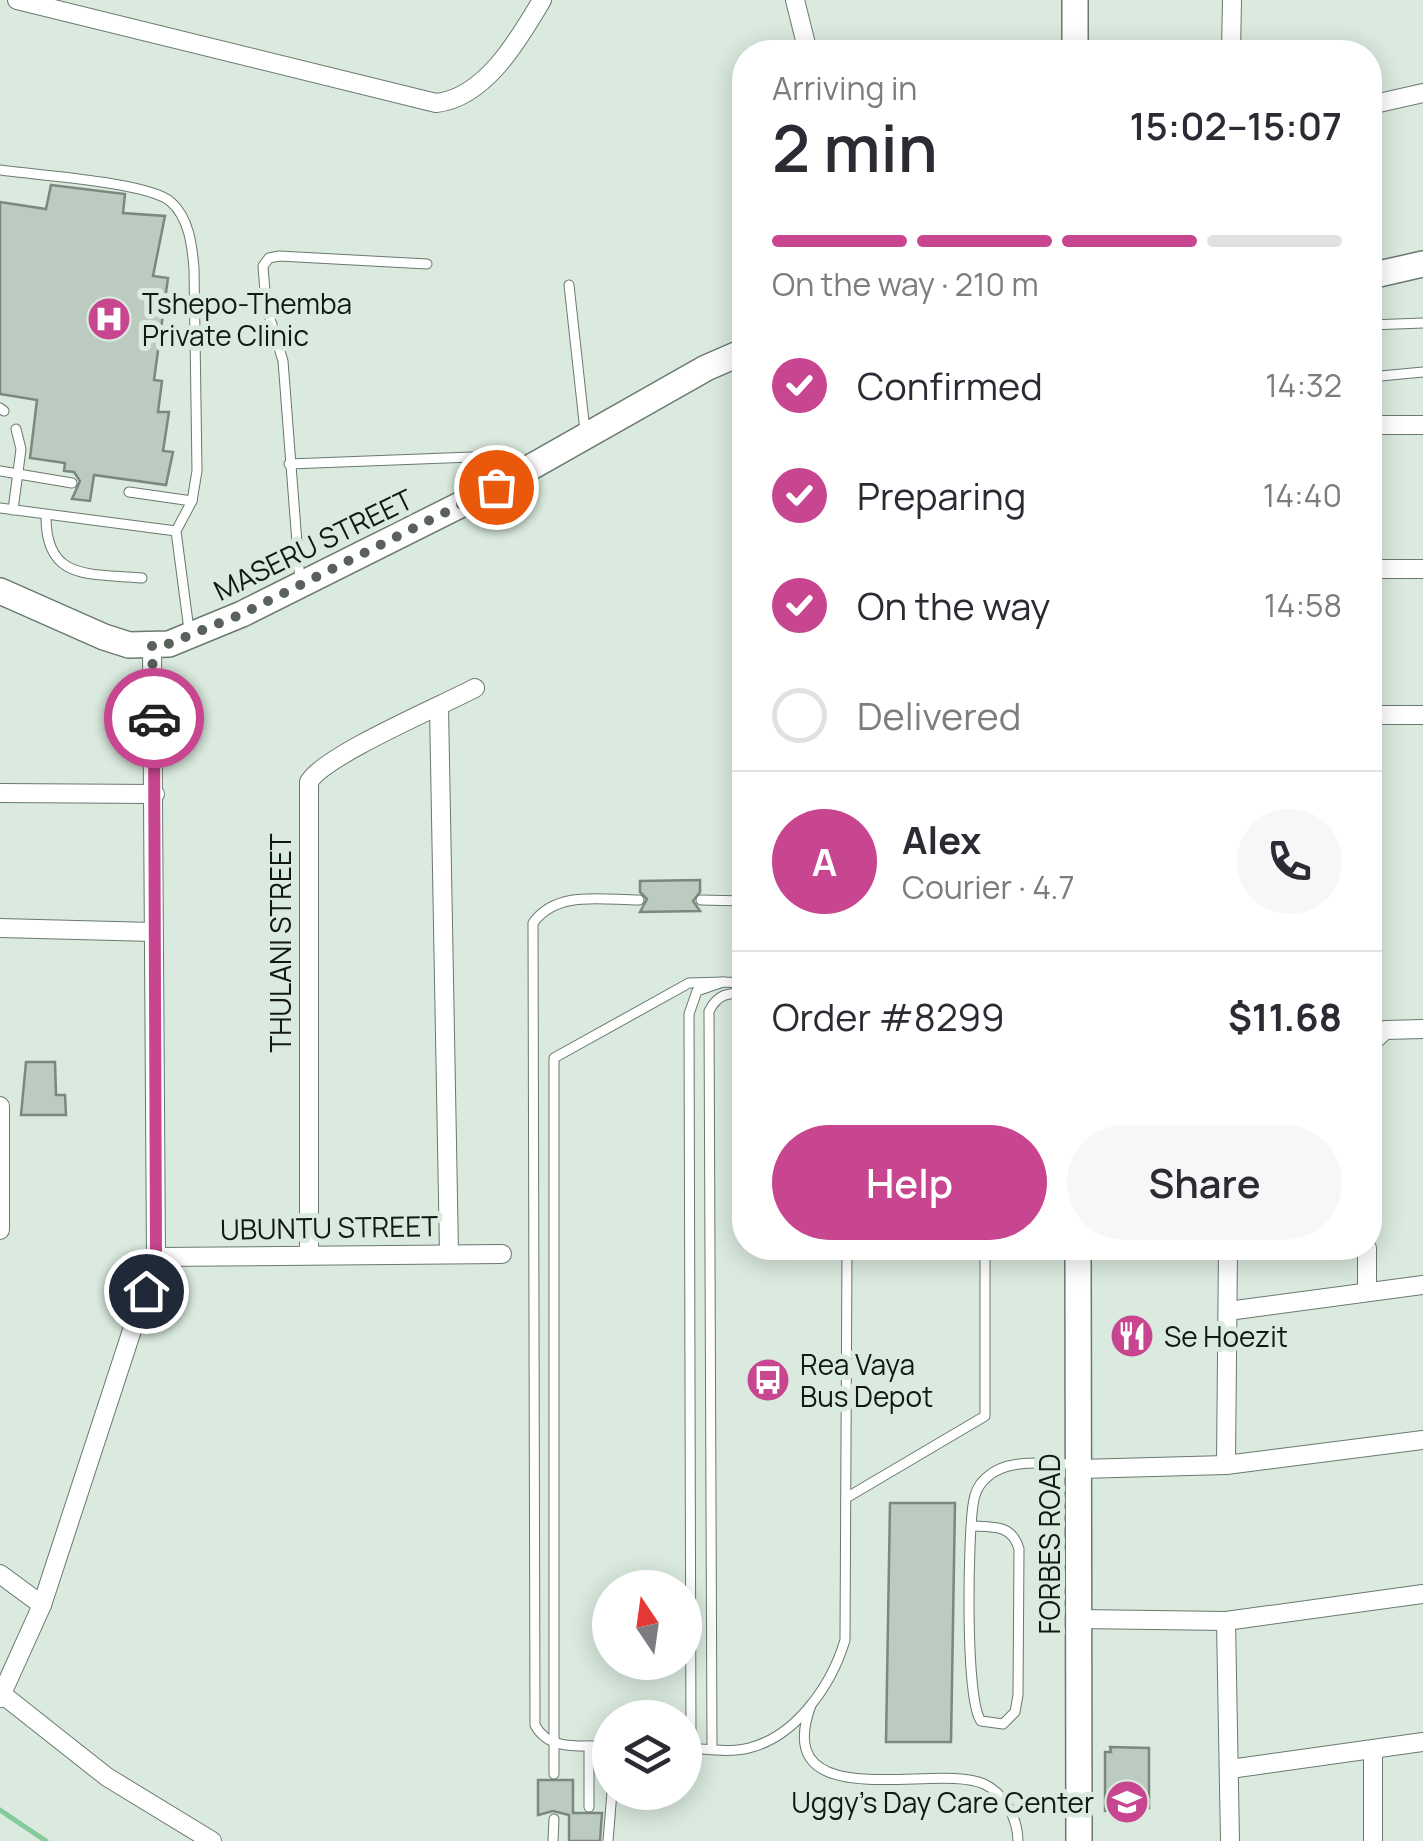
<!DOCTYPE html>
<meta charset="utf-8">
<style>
body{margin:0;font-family:Manrope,sans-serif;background:#f7f7f7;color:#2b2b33;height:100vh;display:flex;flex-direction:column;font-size:38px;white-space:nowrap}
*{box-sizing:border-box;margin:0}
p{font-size:32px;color:#7c7c81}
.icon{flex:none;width:55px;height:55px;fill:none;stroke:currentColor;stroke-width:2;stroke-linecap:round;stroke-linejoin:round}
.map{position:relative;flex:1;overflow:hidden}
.sheet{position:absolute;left:732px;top:40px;width:650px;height:1220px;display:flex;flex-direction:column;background:#fff;border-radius:40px;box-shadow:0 5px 25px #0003}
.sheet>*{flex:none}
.needle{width:65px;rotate:347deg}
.fabs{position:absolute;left:592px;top:1570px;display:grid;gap:20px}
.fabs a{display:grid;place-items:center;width:110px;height:110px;border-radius:50%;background:#fff;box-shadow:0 5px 25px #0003;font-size:50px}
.pin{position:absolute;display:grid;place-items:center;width:85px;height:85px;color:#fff;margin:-42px;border:5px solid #fff;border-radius:50%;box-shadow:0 2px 10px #0007}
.courier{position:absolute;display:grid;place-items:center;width:100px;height:100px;margin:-50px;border:8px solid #c8468f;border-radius:50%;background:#fff;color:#222;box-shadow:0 2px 12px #0007}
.headline em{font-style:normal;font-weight:600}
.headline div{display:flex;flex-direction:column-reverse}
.headline{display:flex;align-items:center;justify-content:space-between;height:170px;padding:0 40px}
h1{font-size:65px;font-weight:600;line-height:75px}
.bar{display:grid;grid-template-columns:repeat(4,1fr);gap:15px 10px;align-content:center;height:120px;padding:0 40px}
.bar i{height:12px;border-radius:8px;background:#e1e1e2}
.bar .active{background:#c8468f}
.bar p{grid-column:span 4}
.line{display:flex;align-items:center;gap:25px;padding:0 40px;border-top:2px solid #e1e1e2}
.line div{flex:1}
.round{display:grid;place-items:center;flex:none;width:105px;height:105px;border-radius:52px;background:#f7f7f7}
ol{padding:0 40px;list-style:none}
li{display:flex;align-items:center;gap:30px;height:110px}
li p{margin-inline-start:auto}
li .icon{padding:10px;border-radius:50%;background:#c8468f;color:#fff;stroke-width:4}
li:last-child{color:#7c7c81}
li i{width:55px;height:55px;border:5px solid #e1e1e2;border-radius:50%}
.action{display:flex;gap:20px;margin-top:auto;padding:20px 40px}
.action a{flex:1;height:115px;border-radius:60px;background:#c8468f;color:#fff;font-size:40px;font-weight:600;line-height:115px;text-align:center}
.action a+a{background:#f7f7f7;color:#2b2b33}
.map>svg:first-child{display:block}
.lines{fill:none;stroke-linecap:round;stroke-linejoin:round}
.stream{stroke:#83cb9a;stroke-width:5}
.building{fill:#bccbc0;stroke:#7a887e;stroke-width:2.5}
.lane-casing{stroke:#6a796e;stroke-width:11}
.street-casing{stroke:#6a796e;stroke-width:20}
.secondary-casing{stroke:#6a796e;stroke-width:28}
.lane{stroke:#fff;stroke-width:9}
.street{stroke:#fff;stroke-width:18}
.secondary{stroke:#fff;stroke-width:25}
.done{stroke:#58625b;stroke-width:10;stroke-dasharray:0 18}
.route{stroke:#c8468f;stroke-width:12}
.labels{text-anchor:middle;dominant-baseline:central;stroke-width:10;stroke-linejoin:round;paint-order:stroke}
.poi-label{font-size:28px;fill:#121814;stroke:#daeade;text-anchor:start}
.street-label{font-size:28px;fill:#121814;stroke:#daeade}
</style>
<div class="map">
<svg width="1423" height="1841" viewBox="0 0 1423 1841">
<rect width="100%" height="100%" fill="#daeade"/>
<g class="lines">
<!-- stream -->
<path class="stream" d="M0,1810L46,1841"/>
</g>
<!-- building -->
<g class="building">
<path d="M51,185L125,194L123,213L165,216L153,276L168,278L154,380L162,381L158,412H169L163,451L173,452L166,485L94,475L90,501L72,499L80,481L74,472L64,471L65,463L30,458L37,400L0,394V202L46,209Z"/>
<path d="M700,880V892L693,901L700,911L640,912L647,899L640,892V881Z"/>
<path d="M26,1062H55L56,1095H65L66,1115H21Z"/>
<path d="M890,1503H955L951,1742H886Z"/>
<path d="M1110,1747L1149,1748V1808L1105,1811V1752H1111Z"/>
<path d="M538,1780H573V1813H602L600,1841H569V1815L553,1811L538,1815Z"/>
</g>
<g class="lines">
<defs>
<g id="lane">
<path d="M0,170C34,175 149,182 171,202C189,218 192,245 194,268L197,471L192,501"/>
<path d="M569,285L585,431"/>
<path d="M1370,325L1423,323"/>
<path d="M1370,377L1423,372"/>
<path d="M0,408L4,411"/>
<path d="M289,464L472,457L493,483"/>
<path d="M0,471L72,483"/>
<path d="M129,492L192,501L176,531L189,630"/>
<path d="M0,508L176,531"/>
<path d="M13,510L21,449L16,429"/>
<path d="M46,517C46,582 91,573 142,578"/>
<path d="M300,582L283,361L266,305L263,266L269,258L279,256L427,264"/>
<path d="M701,900L745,901"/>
<path d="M846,1498L985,1416V1248"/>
<path d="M971,1526C993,1527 1012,1524 1019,1549L1018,1695L1015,1712L1003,1724L981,1721C965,1700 968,1539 973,1505C974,1495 978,1485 986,1478C1007,1457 1049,1464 1076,1464"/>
<path d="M811,1705C769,1819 937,1762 984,1784C1004,1793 1018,1819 1018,1841"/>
<path d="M610,1746C582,1745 549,1752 535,1725L533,923C557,890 601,900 639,900"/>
<path d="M686,1748C706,1749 729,1753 749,1748C797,1736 832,1684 845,1640L847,1248"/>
<path d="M691,1749L689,1014L697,991L723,982L745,983"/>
<path d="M712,1749L709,1011C718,994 727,993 745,993"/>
<path d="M554,1774V1058L689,983L723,982"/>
<path d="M589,1807V1746"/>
<path d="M553,1841L554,1819"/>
<path d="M608,1841L612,1792"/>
</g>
<g id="street">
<path d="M17,0L436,103C485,98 519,39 542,0"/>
<path d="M795,0L808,52"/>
<path d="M1231,52L1232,0"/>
<path d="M1370,105L1423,93"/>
<path d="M1370,425H1423"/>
<path d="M1370,569H1423"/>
<path d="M439,707L449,1253"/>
<path d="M1370,715H1423"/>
<path d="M0,793L155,794"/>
<path d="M0,928L153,932"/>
<path d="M1370,1044L1385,1030L1423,1029"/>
<path d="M0,1106V1230"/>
<path d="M309,1255V782C323,756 443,705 475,688"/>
<path d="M156,1257L502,1254"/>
<path d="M1367,1292V1248"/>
<path d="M1228,1311L1423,1285"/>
<path d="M1226,1465L1228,1248"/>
<path d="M1080,1469L1226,1465L1423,1440"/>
<path d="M0,1574L42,1605"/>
<path d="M1079,1619L1226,1621L1423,1594"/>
<path d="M1226,1621L1230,1841"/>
<path d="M2,1694L107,1777L212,1841"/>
<path d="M0,1698L42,1605L156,1257L152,645"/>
<path d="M1373,1750V1841"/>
<path d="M1230,1769L1423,1742"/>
</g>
<g id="secondary">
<path d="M1075,0V52"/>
<path d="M1370,276L1423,264"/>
<path d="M0,591L104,637L129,645L169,644L242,614L496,487L706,368L745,351"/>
<path d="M1078,1248L1079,1841"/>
</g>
</defs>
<!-- lane casing -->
<use href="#lane" class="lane-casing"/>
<!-- street casing -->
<use href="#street" class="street-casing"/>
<!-- secondary casing -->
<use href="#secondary" class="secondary-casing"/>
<!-- lane -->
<use href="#lane" class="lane"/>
<!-- street -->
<use href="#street" class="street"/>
<!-- secondary -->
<use href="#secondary" class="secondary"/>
</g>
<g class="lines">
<!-- done -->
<path class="done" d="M154,718L152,645L168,644L242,614L496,487"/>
<!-- route -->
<path class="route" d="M146,1291L156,1257L154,718"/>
</g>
<!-- icons -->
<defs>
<symbol id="hospital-disc" viewBox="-11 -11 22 22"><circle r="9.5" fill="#c8468f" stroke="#daeade"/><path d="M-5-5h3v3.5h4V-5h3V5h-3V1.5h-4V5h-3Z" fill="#fff"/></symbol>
<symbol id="restaurant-disc" viewBox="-11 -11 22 22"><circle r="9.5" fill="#c8468f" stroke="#daeade"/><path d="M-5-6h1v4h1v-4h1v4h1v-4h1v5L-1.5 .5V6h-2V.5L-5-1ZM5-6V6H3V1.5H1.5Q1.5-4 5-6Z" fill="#fff"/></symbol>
<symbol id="bus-disc" viewBox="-11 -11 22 22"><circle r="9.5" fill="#c8468f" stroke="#daeade"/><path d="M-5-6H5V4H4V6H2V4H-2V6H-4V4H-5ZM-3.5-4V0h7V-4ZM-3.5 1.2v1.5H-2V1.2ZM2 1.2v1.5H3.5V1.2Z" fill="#fff"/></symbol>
<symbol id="school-disc" viewBox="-11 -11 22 22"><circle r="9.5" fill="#c8468f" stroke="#daeade"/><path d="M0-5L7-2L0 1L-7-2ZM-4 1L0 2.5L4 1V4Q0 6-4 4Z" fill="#fff"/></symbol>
</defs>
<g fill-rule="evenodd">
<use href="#hospital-disc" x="84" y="294" width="50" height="50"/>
<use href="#restaurant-disc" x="1107" y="1311" width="50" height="50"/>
<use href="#bus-disc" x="743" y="1355" width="50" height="50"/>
<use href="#school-disc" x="1102" y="1777" width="50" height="50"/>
</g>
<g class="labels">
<!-- poi labels -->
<g class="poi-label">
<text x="142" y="303">Tshepo-Themba<tspan x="142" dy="32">Private Clinic</tspan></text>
<text x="1164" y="1336">Se Hoezit</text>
<text x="800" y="1364">Rea Vaya<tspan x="800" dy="32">Bus Depot</tspan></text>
<text x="1094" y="1802" text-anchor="end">Uggy's Day Care Center</text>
</g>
<!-- street labels -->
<g class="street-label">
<text transform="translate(313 544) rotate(-26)">MASERU STREET</text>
<text transform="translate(280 943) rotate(-90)">THULANI STREET</text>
<text transform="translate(329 1227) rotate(-1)">UBUNTU STREET</text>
<text transform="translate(1049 1544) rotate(-90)">FORBES ROAD</text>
</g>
</g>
</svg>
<div class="fabs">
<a><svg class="needle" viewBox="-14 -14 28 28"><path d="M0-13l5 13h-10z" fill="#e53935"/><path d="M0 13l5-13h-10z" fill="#7c7c81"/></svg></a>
<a><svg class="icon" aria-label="layers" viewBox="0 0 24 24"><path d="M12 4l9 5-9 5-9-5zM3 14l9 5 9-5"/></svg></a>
</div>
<div class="pin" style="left:496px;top:487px;background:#ea580c"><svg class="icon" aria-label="bag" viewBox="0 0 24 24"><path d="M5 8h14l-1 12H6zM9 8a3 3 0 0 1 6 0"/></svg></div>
<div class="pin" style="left:146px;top:1291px;background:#1f2937"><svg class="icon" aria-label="home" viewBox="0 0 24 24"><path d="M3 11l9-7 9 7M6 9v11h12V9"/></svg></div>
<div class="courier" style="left:154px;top:718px"><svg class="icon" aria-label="car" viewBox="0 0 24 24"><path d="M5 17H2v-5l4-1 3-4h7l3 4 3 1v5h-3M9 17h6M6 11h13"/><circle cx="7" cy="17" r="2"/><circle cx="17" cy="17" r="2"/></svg></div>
<section class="sheet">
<div class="headline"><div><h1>2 min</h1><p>Arriving in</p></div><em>15:02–15:07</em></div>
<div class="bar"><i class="active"></i><i class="active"></i><i class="active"></i><i></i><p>On the way · 210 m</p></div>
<ol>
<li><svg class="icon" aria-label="check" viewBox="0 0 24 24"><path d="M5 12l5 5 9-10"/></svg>Confirmed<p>14:32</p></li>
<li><svg class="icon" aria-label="check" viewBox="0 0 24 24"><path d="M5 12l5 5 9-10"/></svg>Preparing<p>14:40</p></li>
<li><svg class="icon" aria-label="check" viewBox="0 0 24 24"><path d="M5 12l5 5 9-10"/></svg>On the way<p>14:58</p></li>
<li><i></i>Delivered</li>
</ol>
<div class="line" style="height:180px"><b class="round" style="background:#c8468f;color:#fff">A</b><div><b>Alex</b><p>Courier · 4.7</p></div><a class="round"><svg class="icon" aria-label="phone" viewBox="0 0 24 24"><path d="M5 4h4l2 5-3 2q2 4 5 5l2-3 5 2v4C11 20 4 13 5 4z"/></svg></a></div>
<div class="line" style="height:130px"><div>Order #8299</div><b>$11.68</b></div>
<div class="action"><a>Help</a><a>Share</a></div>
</section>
</div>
